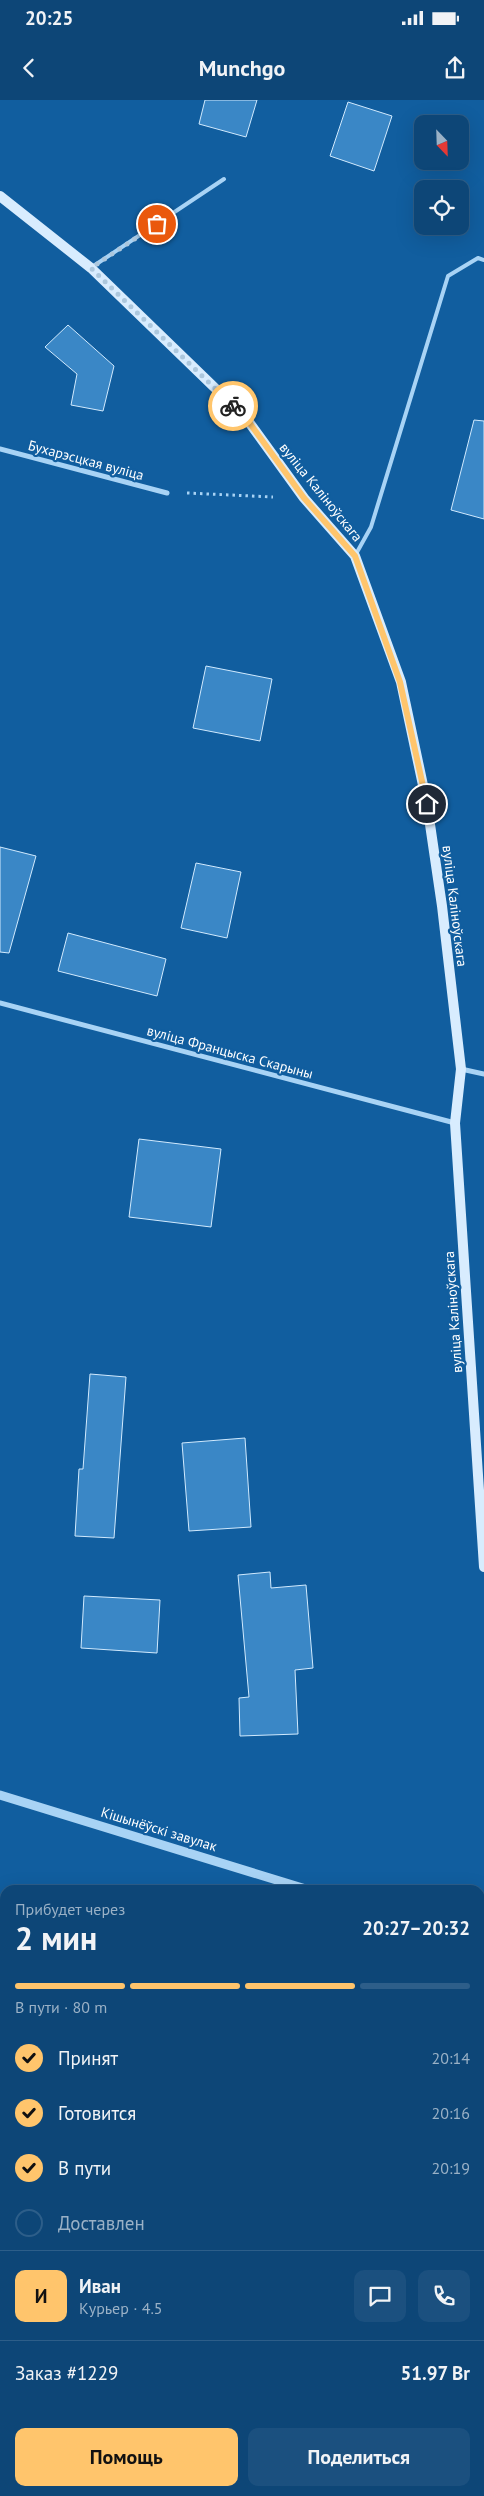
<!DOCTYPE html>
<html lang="ru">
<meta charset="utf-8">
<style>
body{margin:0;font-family:"PT Sans",sans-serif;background:#1b507f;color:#f1f3f6;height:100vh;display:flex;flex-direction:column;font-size:19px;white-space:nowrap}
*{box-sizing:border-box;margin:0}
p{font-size:16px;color:#9ab1c6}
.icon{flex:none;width:28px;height:28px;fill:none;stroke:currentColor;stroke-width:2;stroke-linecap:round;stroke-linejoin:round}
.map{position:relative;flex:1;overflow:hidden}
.drawer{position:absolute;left:0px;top:1785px;width:485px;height:611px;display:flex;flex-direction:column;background:#0d4677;border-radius:15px 15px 0 0;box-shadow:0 5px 20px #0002,0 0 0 1px #2d5e89}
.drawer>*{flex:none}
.needle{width:32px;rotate:157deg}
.controls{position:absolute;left:414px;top:15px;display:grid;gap:10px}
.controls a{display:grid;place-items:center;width:55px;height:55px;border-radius:10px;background:#0d4677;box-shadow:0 5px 20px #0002,0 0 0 1px #2d5e89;font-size:25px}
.pin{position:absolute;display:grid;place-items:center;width:42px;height:42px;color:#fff;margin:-21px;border:2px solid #fff;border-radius:50%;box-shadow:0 1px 5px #0007}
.courier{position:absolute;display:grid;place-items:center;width:50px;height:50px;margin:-25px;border:4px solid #ffc56c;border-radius:50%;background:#fff;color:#222;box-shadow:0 1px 6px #0007}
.head em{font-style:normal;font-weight:700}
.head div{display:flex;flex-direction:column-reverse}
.head{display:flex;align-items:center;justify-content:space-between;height:85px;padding:0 15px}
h1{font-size:32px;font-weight:700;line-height:38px}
.bar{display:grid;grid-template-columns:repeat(4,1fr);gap:8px 5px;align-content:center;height:60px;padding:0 15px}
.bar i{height:6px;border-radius:4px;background:#2d5e89}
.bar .active{background:#ffc56c}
.bar p{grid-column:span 4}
.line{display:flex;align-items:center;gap:12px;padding:0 15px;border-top:1px solid #2d5e89}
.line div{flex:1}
.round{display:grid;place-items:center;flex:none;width:52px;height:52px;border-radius:10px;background:#1b507f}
ol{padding:0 15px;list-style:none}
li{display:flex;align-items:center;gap:15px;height:55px}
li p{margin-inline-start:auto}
li .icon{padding:5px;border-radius:50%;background:#ffc56c;color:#111;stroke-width:4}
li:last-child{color:#9ab1c6}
li i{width:28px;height:28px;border:2px solid #2d5e89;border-radius:50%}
.primary-button{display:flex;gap:10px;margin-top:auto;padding:10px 15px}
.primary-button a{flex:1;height:58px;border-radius:10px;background:#ffc56c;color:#111;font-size:20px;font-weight:700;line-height:58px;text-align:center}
.primary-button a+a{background:#1b507f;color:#f1f3f6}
.status{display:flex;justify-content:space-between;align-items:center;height:35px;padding:0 25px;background:#0d4677;direction:ltr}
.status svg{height:14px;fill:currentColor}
header{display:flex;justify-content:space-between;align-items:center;height:65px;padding:0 15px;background:#0d4677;font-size:22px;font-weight:700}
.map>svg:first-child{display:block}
.green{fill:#2077bc}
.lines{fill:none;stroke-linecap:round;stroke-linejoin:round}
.stream{stroke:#9ad0f8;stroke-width:11}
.building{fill:#3a87c6;stroke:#d1eafe}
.path{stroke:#a8d3f5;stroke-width:3;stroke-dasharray:2.5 4;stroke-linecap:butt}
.service{stroke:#a8d3f5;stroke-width:4}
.minor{stroke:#a8d3f5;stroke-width:5}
.tertiary{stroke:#a8d3f5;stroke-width:9}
.secondary{stroke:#d8ecfe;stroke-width:10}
.done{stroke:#acc7dd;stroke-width:5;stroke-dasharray:0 9}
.route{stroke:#ffc56c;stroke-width:6}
.labels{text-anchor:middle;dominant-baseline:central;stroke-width:4.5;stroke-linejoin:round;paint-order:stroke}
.street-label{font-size:14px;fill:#fff;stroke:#115e9f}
</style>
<div class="status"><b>20:25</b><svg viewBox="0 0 49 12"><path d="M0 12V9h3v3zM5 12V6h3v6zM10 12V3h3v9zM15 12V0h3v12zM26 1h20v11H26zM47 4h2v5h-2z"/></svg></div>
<header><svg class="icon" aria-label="back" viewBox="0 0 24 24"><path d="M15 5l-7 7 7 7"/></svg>Munchgo<svg class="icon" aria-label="share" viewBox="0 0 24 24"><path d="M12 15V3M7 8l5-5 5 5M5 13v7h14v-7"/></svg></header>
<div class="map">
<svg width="484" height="2396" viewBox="0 0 484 2396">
<rect width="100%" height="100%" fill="#115e9f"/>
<!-- green -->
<path class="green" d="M327,2391H388V2395L325,2396Z"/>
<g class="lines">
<!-- stream -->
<g class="stream">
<path d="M0,1866L5,1864"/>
<path d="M480,2037L484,2038"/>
</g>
</g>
<!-- building -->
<g class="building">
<path d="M205,0H257L246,37L199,24Z"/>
<path d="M348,2L392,16L374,71L330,56Z"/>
<path d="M68,225L114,266L103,311L71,305L77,274L45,247Z"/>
<path d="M474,320L484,321V419L451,410Z"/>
<path d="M206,566L272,579L260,641L193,628Z"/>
<path d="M0,747L36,756L9,853L0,852Z"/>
<path d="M196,763L241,772L227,838L181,828Z"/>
<path d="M68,833L166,859L157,896L58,871Z"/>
<path d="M139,1039L221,1049L211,1127L129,1117Z"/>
<path d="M90,1274L126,1277L114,1438L75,1436L79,1369H83Z"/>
<path d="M245,1338L251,1427L189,1431L182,1343Z"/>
<path d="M270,1472L271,1488L306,1485L313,1568L295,1570L298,1634L240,1636L239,1598L249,1597L238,1475Z"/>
<path d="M84,1496L160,1500L157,1553L81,1548Z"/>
</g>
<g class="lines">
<!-- path -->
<path class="path" d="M187,393L273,397"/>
<!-- service -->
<g class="service">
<path d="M92,167L224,79"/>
<path d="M356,454L371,427L448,176L478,158L484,160"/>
</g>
<!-- minor -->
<g class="minor">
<path d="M0,349L167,393"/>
<path d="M0,903L455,1023"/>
<path d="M461,969L484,974"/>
</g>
<!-- tertiary -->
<g class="tertiary">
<path d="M0,1695L309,1790"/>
<path d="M480,1845L484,1846"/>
</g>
<!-- secondary -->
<g class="secondary">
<path d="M0,96L91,168L246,318L304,398L355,456L401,582L427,704L442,806L461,969L455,1023L484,1467"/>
<path d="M480,2186L484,2175"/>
<path d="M403,2396L405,2391"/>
</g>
</g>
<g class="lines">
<!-- done -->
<path class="done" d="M157,124L91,168L233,306"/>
<!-- route -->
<path class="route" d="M233,306L246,318L304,398L355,456L400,582L427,704"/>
</g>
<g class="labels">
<!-- street labels -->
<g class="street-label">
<text transform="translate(86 360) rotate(15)">Бухарэсцкая вуліца</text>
<text transform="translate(321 392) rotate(51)">вуліца Каліноўскага</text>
<text transform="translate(455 806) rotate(83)">вуліца Каліноўскага</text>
<text transform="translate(230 952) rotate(15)">вуліца Францыска Скарыны</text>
<text transform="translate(453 1212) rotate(-94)">вуліца Каліноўскага</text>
<text transform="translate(159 1729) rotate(17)">Кішынёўскі завулак</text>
</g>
</g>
</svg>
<div class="controls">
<a><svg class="needle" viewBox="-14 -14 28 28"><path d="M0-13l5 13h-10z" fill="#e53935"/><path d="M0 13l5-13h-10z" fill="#9ab1c6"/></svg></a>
<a><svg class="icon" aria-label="locate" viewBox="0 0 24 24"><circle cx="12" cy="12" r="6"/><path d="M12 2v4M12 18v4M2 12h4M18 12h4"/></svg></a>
</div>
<div class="pin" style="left:157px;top:124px;background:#ea580c"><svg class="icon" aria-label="bag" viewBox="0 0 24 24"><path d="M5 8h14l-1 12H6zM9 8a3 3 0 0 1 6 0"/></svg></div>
<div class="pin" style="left:427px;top:704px;background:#1f2937"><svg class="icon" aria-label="home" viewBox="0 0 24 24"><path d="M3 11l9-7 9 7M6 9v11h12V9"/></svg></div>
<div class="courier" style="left:233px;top:306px"><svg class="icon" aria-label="bike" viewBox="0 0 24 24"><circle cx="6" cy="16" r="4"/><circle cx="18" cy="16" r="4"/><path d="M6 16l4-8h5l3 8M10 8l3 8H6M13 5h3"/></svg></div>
<section class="drawer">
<div class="head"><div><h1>2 мин</h1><p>Прибудет через</p></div><em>20:27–20:32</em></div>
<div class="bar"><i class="active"></i><i class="active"></i><i class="active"></i><i></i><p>В пути · 80 m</p></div>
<ol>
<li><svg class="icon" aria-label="check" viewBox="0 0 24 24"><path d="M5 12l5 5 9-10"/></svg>Принят<p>20:14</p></li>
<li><svg class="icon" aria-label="check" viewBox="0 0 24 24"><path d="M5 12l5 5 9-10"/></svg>Готовится<p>20:16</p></li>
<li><svg class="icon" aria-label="check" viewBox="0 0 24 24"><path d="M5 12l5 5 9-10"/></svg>В пути<p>20:19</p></li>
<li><i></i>Доставлен</li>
</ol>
<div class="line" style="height:90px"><b class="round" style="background:#ffc56c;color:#111">И</b><div><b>Иван</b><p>Курьер · 4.5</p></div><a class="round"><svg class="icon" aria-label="chat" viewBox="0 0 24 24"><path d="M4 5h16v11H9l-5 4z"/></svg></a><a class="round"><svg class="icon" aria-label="phone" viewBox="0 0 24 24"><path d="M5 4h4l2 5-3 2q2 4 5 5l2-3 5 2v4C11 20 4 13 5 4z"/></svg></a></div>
<div class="line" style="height:65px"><div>Заказ #1229</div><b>51.97 Br</b></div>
<div class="primary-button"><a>Помощь</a><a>Поделиться</a></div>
</section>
</div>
